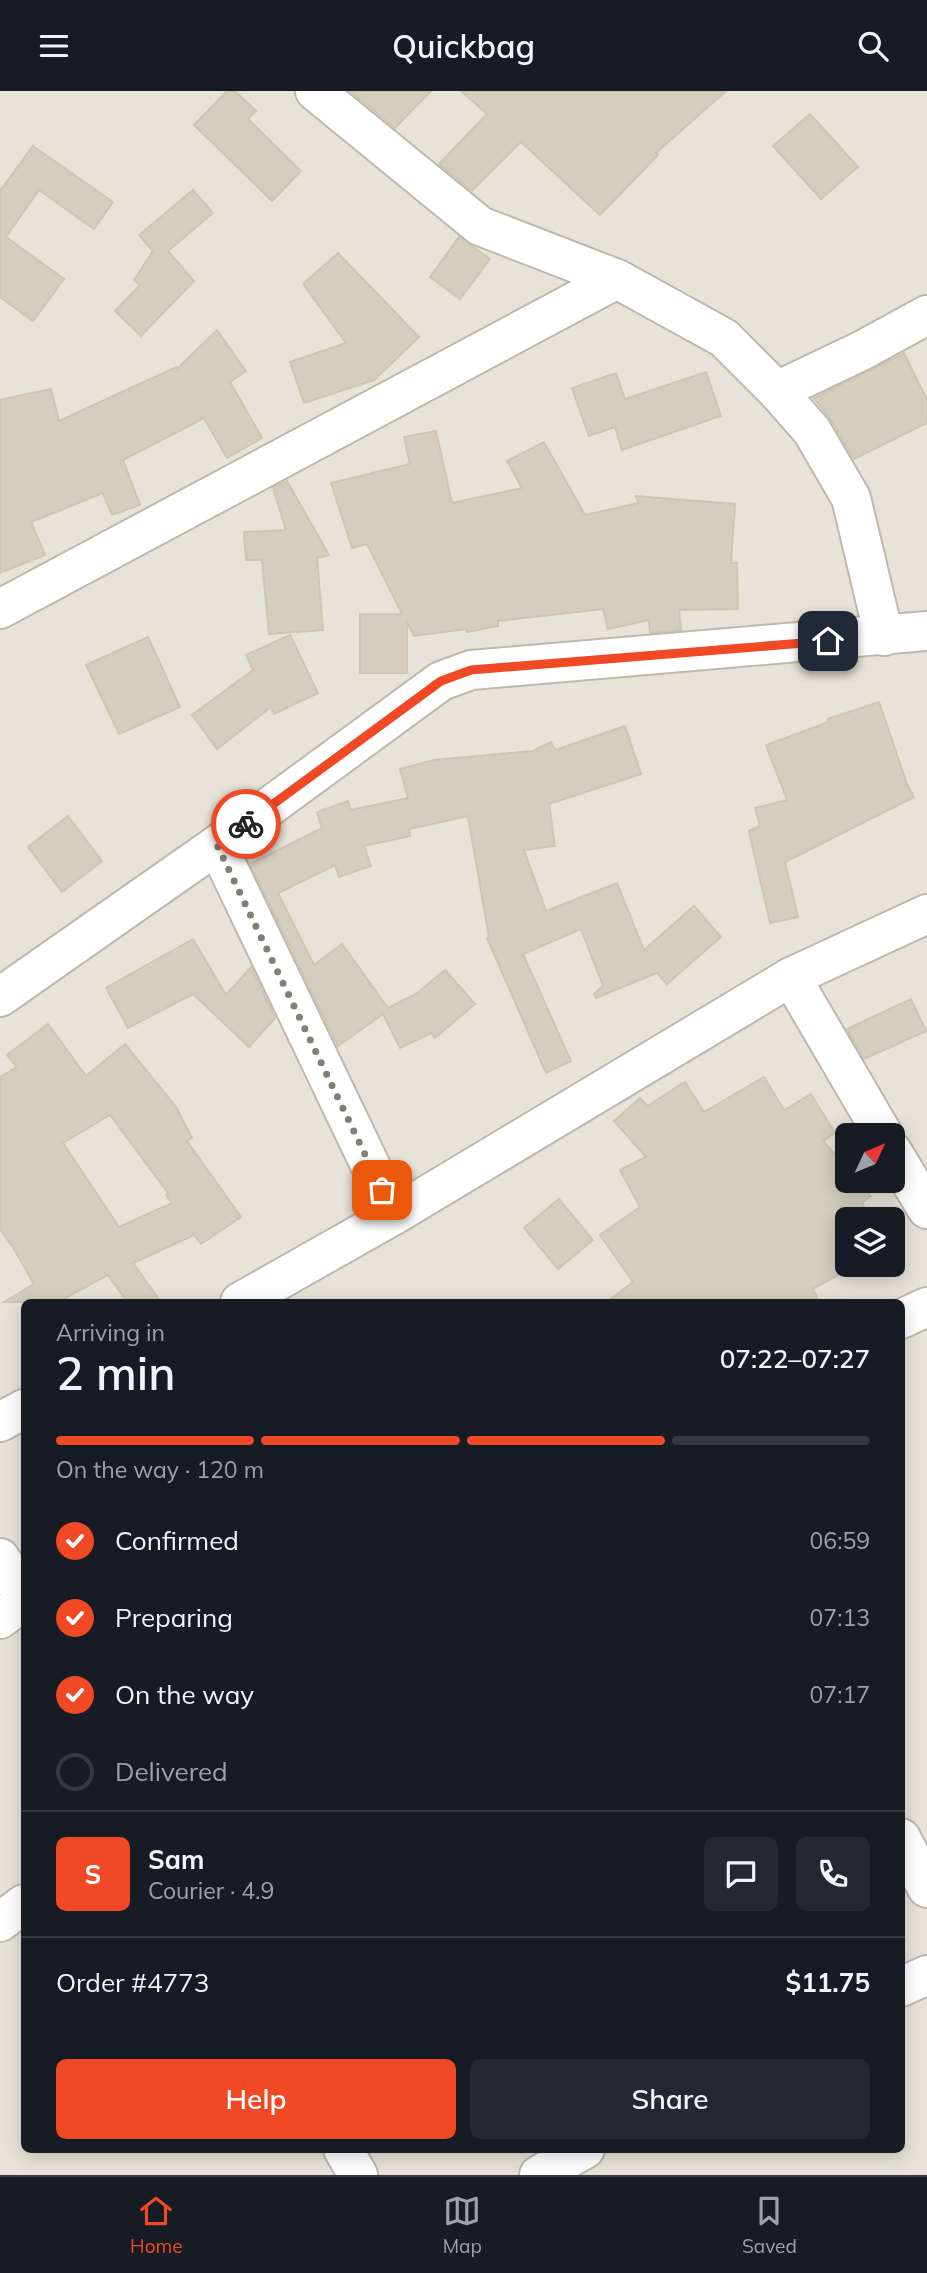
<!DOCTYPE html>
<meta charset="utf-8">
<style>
body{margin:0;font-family:Mulish,sans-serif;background:#242831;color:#f1f3f6;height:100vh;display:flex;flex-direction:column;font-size:26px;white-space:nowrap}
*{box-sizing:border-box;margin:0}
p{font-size:23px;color:#9ea1a6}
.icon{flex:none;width:38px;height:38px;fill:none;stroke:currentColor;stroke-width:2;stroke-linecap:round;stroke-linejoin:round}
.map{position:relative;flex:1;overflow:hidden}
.panel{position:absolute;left:21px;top:1208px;width:884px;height:854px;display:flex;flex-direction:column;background:#171b24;border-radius:10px;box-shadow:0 4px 18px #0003}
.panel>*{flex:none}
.needle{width:46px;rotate:46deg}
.tools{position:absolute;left:835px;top:1032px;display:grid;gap:14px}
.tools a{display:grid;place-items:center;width:70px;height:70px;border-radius:10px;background:#171b24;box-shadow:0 4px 18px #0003;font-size:35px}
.pin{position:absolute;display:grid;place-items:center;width:60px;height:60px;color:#fff;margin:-30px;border-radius:14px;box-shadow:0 4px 10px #0006}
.courier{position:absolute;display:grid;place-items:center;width:70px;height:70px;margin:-35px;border:5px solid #ef4925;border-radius:50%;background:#fff;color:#222;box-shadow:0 2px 9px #0007}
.summary em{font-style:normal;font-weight:600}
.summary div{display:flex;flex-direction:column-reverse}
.summary{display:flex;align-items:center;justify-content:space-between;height:119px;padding:0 35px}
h1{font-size:46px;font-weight:600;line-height:52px}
.bar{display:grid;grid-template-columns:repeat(4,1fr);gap:10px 7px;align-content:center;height:84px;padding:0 35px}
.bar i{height:9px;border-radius:5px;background:#363941}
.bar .current{background:#ef4925}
.bar p{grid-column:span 4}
.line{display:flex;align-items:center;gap:18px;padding:0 35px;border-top:2px solid #363941}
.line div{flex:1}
.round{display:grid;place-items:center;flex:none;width:74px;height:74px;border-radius:10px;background:#242831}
ol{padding:0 35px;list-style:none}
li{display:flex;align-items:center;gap:21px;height:77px}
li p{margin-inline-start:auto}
li .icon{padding:7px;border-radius:50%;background:#ef4925;color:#fff;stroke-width:4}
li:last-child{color:#9ea1a6}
li i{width:38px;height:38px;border:4px solid #363941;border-radius:50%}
.button{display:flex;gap:14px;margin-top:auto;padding:14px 35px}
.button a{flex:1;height:80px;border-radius:10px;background:#ef4925;color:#fff;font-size:28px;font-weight:600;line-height:80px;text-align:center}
.button a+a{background:#242831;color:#f1f3f6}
header{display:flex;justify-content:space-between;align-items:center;height:91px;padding:0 35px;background:#171b24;font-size:32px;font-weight:600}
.tabs{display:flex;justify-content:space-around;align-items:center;height:98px;border-top:2px solid #363941;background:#171b24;font-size:19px;color:#9ea1a6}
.tabs a{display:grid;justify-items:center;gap:4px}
.tabs .current{color:#ef4925}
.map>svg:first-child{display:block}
.residential{fill:#e7e3d8;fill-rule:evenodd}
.building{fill:#d5cdbf;stroke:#cfc5b3;stroke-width:2;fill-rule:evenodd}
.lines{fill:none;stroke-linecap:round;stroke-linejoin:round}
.minor-casing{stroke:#bfb9ac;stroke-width:42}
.minor{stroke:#fff;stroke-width:38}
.done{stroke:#847f76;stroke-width:7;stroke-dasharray:0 12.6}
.route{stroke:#ef4925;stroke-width:9}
</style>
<header><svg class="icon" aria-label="menu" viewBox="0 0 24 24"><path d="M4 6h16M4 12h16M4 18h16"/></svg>Quickbag<svg class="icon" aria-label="search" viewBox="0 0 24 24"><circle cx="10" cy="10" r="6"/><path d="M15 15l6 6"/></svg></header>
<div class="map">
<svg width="927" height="2084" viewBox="0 0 927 2084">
<rect width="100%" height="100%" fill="#f4f1e9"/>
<!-- residential -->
<path class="residential" d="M0,0H927V2084H0ZM847,1045H892V1090H847ZM847,1129H892V1174H847ZM24,1211H901V2058H24Z"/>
<!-- building -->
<g class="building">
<path d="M227,0H235L256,20L248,28L301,80L272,110L194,34Z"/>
<path d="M350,0H431L395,37Z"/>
<path d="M461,0H726L656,62L658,64L600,124L521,51L472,100L439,73L487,23Z"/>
<path d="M810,23L858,76L821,108L773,55Z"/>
<path d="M33,55L113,111L94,138L39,99L6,146L64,188L33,230L0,206V100Z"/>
<path d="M193,99L213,122L168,160L194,190L141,245L115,220L140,194L134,189L153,160L139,144Z"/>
<path d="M459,146L490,168L460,208L430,186Z"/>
<path d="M338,162L419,246L374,289L304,312L290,271L346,252L303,193Z"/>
<path d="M217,239L246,280L230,291L262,347L227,367L204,327L123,369L140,414L112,424L103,402L31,431L45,464L0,482V309L51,298L59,330L176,276L177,278Z"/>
<path d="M904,262L927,309V332L854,368L831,329L814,307Z"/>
<path d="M706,281L721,325L622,359L615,336L589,345L572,297L616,282L625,308Z"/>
<path d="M436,340L452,412L522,397L507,370L544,351L585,424L638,412L636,405L735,413L731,472H737L738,518L679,519L681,539L650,542L649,529L608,538L603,518L498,530V535L467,541L466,538L414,545L407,531V582H360V523H402L367,453L352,457L331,392L410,373L404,346Z"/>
<path d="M287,390L329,464L317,467L323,539L269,543L262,469H246L244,441L286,439L273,397Z"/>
<path d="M290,544L318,602L274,623L271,616L217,658L192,624L253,579L246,564Z"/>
<path d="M148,546L180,616L119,643L86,574Z"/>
<path d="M879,611L907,693L914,706L785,771L798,826L770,832L749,740L760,735L755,717L787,709L766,654L829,631L828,628Z"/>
<path d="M625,635L641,683L549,713L555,755L524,759L546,820L617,792L644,859L694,815L721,846L667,893L657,882L596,907L594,903L603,895L581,838L523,863L571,970L546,982L487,847L489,846L468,725L409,738L410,745L364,755L371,775L339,786L335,774L278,802L314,874L342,853L388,917L416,903L445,879L475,913L435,947L431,942L400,957L383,923L338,955L250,773L322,737L317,721L348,710L351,719L408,707L400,678L434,669L533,660L551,651L555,659Z"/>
<path d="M68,725L102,770L62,801L28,756Z"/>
<path d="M193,848L226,904L251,876L275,927L249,956L193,903L128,937L106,897Z"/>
<path d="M911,908L926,940L864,968L847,938Z"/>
<path d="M48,933L86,985L125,953L176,1016L192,1047L187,1050L241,1126L201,1153L194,1144L133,1172L161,1211H127L108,1184L58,1211H4L34,1193L14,1158L0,1138V986L17,976L7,964ZM110,1024L168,1102L166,1104L172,1112L119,1136L63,1052Z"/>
<path d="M764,986L784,1019L811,1003L835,1042L823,1050L847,1077V1090H858L871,1105L862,1112L872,1129H847V1174H856L813,1198L819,1211H607L633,1191L600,1144L640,1116L620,1079L646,1066L614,1030L640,1007L647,1015L685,991L704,1021Z"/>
<path d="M559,1108L593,1149L558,1178L524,1137Z"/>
</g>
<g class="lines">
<defs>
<g id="minor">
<path d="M315,0L480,135L617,188L724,247L777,300L812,340L851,407L884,545"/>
<path d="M777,300L861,260L927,224"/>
<path d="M0,518L617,188"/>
<path d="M217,754L394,1124"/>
<path d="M791,886L884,1045"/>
<path d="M0,906L217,754L441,590L471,579L927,540"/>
<path d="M892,1060L927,1118"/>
<path d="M240,1211L394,1124L791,886L927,823"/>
<path d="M901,1228L927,1216"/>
<path d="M0,1331L24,1318"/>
<path d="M0,1467L24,1505"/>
<path d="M0,1528L24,1510"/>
<path d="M901,1747L927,1797"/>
<path d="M0,1831L24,1813"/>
<path d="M901,1896L927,1884"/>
<path d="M343,2058L358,2084"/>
<path d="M539,2084L585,2058"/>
</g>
</defs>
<!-- minor casing -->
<use href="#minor" class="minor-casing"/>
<!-- minor -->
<use href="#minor" class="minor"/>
</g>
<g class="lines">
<!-- done -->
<path class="done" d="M246,733L217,754L382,1099"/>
<!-- route -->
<path class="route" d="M246,733L441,590L471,579L828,550"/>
</g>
</svg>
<div class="tools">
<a><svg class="needle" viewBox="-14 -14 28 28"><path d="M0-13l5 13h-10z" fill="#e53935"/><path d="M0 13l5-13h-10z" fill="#9ea1a6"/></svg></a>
<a><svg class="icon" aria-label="layers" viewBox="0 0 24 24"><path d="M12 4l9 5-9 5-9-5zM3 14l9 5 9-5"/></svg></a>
</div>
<div class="pin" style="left:382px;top:1099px;background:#ea580c"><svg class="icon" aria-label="bag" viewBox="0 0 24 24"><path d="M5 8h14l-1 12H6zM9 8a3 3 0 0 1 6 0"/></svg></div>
<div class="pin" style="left:828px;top:550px;background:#1f2937"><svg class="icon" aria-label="home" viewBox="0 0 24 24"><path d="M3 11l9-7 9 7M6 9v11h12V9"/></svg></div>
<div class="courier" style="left:246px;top:733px"><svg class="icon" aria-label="bike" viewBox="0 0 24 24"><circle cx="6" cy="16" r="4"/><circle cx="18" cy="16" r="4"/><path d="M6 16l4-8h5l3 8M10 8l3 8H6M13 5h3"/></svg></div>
<section class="panel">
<div class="summary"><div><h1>2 min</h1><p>Arriving in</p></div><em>07:22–07:27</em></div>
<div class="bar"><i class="current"></i><i class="current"></i><i class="current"></i><i></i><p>On the way · 120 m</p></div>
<ol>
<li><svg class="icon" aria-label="check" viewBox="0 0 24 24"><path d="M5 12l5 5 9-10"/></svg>Confirmed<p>06:59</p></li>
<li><svg class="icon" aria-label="check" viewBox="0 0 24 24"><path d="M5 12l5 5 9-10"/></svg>Preparing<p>07:13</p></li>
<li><svg class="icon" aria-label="check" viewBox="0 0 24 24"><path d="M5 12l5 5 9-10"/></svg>On the way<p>07:17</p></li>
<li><i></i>Delivered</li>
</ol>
<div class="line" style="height:126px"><b class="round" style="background:#ef4925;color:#fff">S</b><div><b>Sam</b><p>Courier · 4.9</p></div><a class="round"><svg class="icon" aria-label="chat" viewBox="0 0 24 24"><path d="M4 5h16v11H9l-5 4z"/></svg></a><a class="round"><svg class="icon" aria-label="phone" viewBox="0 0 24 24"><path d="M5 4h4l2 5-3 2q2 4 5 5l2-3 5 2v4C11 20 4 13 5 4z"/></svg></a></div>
<div class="line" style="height:91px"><div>Order #4773</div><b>$11.75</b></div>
<div class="button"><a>Help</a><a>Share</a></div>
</section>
</div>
<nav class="tabs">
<a class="current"><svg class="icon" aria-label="home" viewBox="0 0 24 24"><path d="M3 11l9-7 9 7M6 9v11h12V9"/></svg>Home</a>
<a><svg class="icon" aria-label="map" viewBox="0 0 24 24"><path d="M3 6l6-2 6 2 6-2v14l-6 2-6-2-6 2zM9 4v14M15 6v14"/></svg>Map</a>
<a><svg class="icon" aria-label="saved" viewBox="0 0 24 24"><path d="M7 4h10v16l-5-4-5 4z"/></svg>Saved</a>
</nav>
